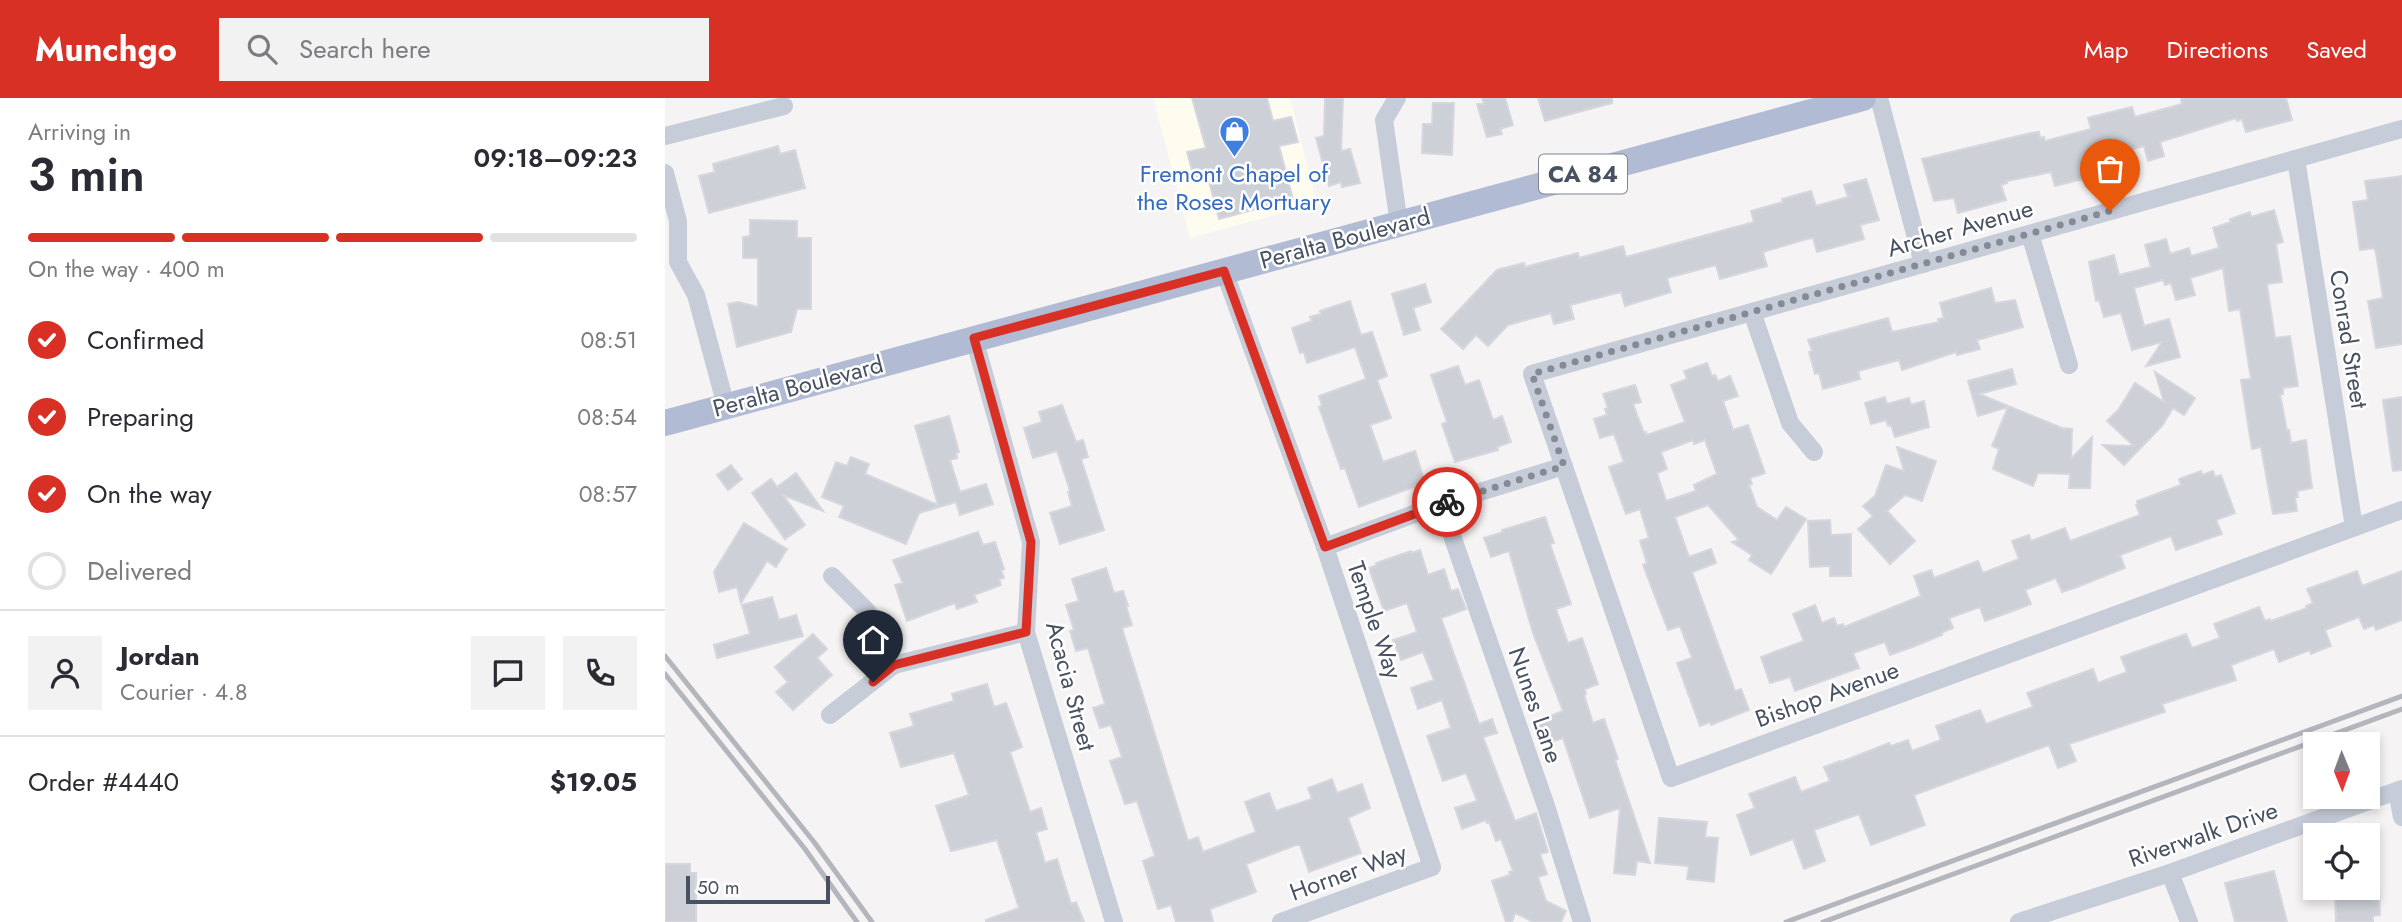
<!DOCTYPE html>
<meta charset="utf-8">
<style>
body{margin:0;font-family:Jost,sans-serif;background:#f2f2f3;color:#2b2b33;height:100vh;display:flex;flex-direction:column;font-size:26px;white-space:nowrap}
*{box-sizing:border-box;margin:0}
p{font-size:23px;color:#7c7c81}
.icon{flex:none;width:38px;height:38px;fill:none;stroke:currentColor;stroke-width:2;stroke-linecap:round;stroke-linejoin:round}
.map{position:relative;flex:1;overflow:hidden}
.details{display:flex;flex-direction:column;background:#fff;width:665px}
.details>*{flex:none}
.needle{width:46px;rotate:179deg}
.controls{position:absolute;left:1638px;top:634px;display:grid;gap:14px}
.controls a{display:grid;place-items:center;width:77px;height:77px;border-radius:0px;background:#fff;box-shadow:0 4px 10px #0003;font-size:35px}
.scale{position:absolute;left:21px;bottom:18px;width:144px;box-sizing:border-box;padding-left:7px;border:4px solid #485162;border-top:0;font-size:19px;line-height:24px;white-space:nowrap;color:#485162;-webkit-text-stroke:5px #fff;paint-order:stroke}
.pin{position:absolute;display:grid;place-items:center;width:60px;height:60px;color:#fff;margin:-72px -30px;border-radius:50% 50% 50% 0;rotate:-45deg;box-shadow:0 0 7px #0007}
.pin .icon{rotate:45deg}
.courier{position:absolute;display:grid;place-items:center;width:70px;height:70px;margin:-35px;border:5px solid #d93025;border-radius:50%;background:#fff;color:#222;box-shadow:0 2px 9px #0007}
.summary em{font-style:normal;font-weight:600}
.summary div{display:flex;flex-direction:column-reverse}
.summary{display:flex;align-items:center;justify-content:space-between;height:119px;padding:0 28px}
h1{font-size:46px;font-weight:600;line-height:52px}
.bar{display:grid;grid-template-columns:repeat(4,1fr);gap:10px 7px;align-content:center;height:84px;padding:0 28px}
.bar i{height:9px;border-radius:5px;background:#e1e1e2}
.bar .active{background:#d93025}
.bar p{grid-column:span 4}
.line{display:flex;align-items:center;gap:18px;padding:0 28px;border-top:2px solid #e1e1e2}
.line div{flex:1}
.round{display:grid;place-items:center;flex:none;width:74px;height:74px;border-radius:0px;background:#f2f2f3}
ol{padding:0 28px;list-style:none}
li{display:flex;align-items:center;gap:21px;height:77px}
li p{margin-inline-start:auto}
li .icon{padding:7px;border-radius:50%;background:#d93025;color:#fff;stroke-width:4}
li:last-child{color:#7c7c81}
li i{width:38px;height:38px;border:4px solid #e1e1e2;border-radius:50%}
header{display:flex;align-items:center;gap:42px;box-sizing:border-box;height:98px;padding:0 35px;background:#d93025;color:#fff}
header strong{font-size:33px}
nav{display:flex;gap:38px;margin-inline-start:auto;font-size:24px}
.search{width:490px;height:63px;background:#f2f2f3;display:flex;align-items:center;gap:18px;box-sizing:border-box;padding:0 24px;border-radius:0px;color:#7c7c81;font-size:26px}
main{display:flex;flex:1;min-height:0}
.map>svg:first-child{display:block}
.commercial{fill:#fefcee}
.building{fill:#ced0d8;stroke:#d6d7de;stroke-width:2;fill-rule:evenodd}
.lines{fill:none;stroke-linecap:round;stroke-linejoin:round}
.minor{stroke:#c6ccd8;stroke-width:18}
.primary{stroke:#b1bbd3;stroke-width:26}
.rail{stroke:#b4b6bd;stroke-width:5}
.done{stroke:#858a95;stroke-width:7;stroke-dasharray:0 12.6}
.route{stroke:#d93025;stroke-width:9}
.labels{text-anchor:middle;dominant-baseline:central;stroke-width:5;stroke-linejoin:round;paint-order:stroke}
.shield{fill:#fff;stroke:#7f8591;stroke-width:2}
.shield-label{font-size:23px;font-weight:bold;fill:#485162}
.shop-label{font-size:24px;fill:#366cbe;stroke:#fff}
.street-label{font-size:24px;fill:#485162;stroke:#fff}
</style>
<header>
<strong>Munchgo</strong>
<div class="search"><svg class="icon" aria-label="search" viewBox="0 0 24 24"><circle cx="10" cy="10" r="6"/><path d="M15 15l6 6"/></svg>Search here</div>
<nav><a>Map</a><a>Directions</a><a>Saved</a></nav>
</header>
<main>
<section class="details">
<div class="summary"><div><h1>3 min</h1><p>Arriving in</p></div><em>09:18–09:23</em></div>
<div class="bar"><i class="active"></i><i class="active"></i><i class="active"></i><i></i><p>On the way · 400 m</p></div>
<ol>
<li><svg class="icon" aria-label="check" viewBox="0 0 24 24"><path d="M5 12l5 5 9-10"/></svg>Confirmed<p>08:51</p></li>
<li><svg class="icon" aria-label="check" viewBox="0 0 24 24"><path d="M5 12l5 5 9-10"/></svg>Preparing<p>08:54</p></li>
<li><svg class="icon" aria-label="check" viewBox="0 0 24 24"><path d="M5 12l5 5 9-10"/></svg>On the way<p>08:57</p></li>
<li><i></i>Delivered</li>
</ol>
<div class="line" style="height:126px"><a class="round"><svg class="icon" aria-label="person" viewBox="0 0 24 24"><circle cx="12" cy="8" r="4"/><path d="M4 21q1-7 8-7t8 7"/></svg></a><div><b>Jordan</b><p>Courier · 4.8</p></div><a class="round"><svg class="icon" aria-label="chat" viewBox="0 0 24 24"><path d="M4 5h16v11H9l-5 4z"/></svg></a><a class="round"><svg class="icon" aria-label="phone" viewBox="0 0 24 24"><path d="M5 4h4l2 5-3 2q2 4 5 5l2-3 5 2v4C11 20 4 13 5 4z"/></svg></a></div>
<div class="line" style="height:91px"><div>Order #4440</div><b>$19.05</b></div>
</section>
<div class="map">
<svg width="1737" height="824" viewBox="0 0 1737 824">
<rect width="100%" height="100%" fill="#f5f3f3"/>
<!-- commercial -->
<path class="commercial" d="M488,0H625L652,106L525,140Z"/>
<!-- building -->
<g class="building">
<path d="M527,0H602L608,23L626,19L633,44L614,48L628,101L554,121L542,76L529,79L522,54L541,50Z"/>
<path d="M660,0H678L676,53L685,51L695,85L677,89L676,84L664,88L651,40L659,38Z"/>
<path d="M817,0H840L848,27L835,31L837,36L822,39L812,6H819Z"/>
<path d="M873,0H947V5L880,23Z"/>
<path d="M1516,0H1621L1627,22L1581,34L1577,21L1572,23L1571,20L1495,44L1499,58L1483,63L1479,48L1433,61L1437,76L1390,88L1386,74L1342,83V85L1336,87L1341,102L1293,115L1289,100L1269,103L1257,61L1366,35L1374,34L1375,40L1379,39L1380,43L1426,31L1423,20L1426,19L1467,9L1470,19L1517,6Z"/>
<path d="M768,5H789L787,57L757,55L758,26H767Z"/>
<path d="M113,48L115,56L130,52L140,90L44,115L34,78L50,74L48,66Z"/>
<path d="M1737,78V246L1711,250L1703,203L1718,200L1711,155L1709,150L1695,152L1688,104L1703,102L1700,83Z"/>
<path d="M1201,81L1214,122L1195,127L1199,141L1152,154L1148,140L1142,141L1098,154L1102,168L1055,181L1051,167L1002,180L1006,194L960,208L956,194L905,207L909,221L889,226L886,215L843,227L823,248L811,237L798,251L776,231L832,172L859,165L860,169L913,155L914,160L958,148L961,159L1089,124L1086,113L1118,104L1117,101L1146,93L1151,108L1183,99L1179,87Z"/>
<path d="M1609,112L1618,144L1611,146L1617,184L1602,186L1610,240L1625,238L1633,288L1618,290V296H1615L1622,333L1624,332L1626,345L1641,342L1647,390L1632,393L1633,399H1630L1632,413L1608,416L1596,349L1587,351L1580,307L1576,282L1586,281L1575,211L1564,213L1558,170L1525,180L1530,197L1511,202L1506,185L1500,187L1498,182L1469,190L1479,228L1504,221L1515,259L1481,268L1497,244L1467,252L1456,215L1439,219L1434,202L1431,203L1424,164L1449,157L1454,177L1486,169L1480,147L1501,141L1505,156L1524,150L1526,158L1554,150L1548,130L1566,124L1565,121L1585,114L1586,119Z"/>
<path d="M85,122L132,123V140H146V211H132L126,234L72,249L63,206L73,204L93,209V160H78V139L85,138Z"/>
<path d="M760,186L766,204L748,210L755,232L739,237L727,196Z"/>
<path d="M1326,190L1330,205L1350,202L1358,229L1312,242L1315,251L1292,257L1291,254L1237,272L1234,262L1193,273L1195,281L1158,291L1154,275L1150,276L1144,254L1147,253L1143,242L1223,220L1227,234L1274,224L1273,221L1279,220L1275,205Z"/>
<path d="M685,203L696,237L707,234L722,278L712,282L726,320L705,327L718,364L750,353L760,385L694,409L680,370L676,371L654,309L657,307L654,298L701,281L690,249L642,265L639,254L635,255L627,230L647,223L645,219L656,216L655,213Z"/>
<path d="M1042,265L1047,278L1050,277L1053,283L1065,278L1073,298L1058,303L1068,332L1083,327L1100,375L1085,380L1087,386L1084,387L1092,409L1112,422L1121,409L1141,421L1106,476L1084,462L1087,457L1067,444L1074,442L1043,407L1010,419L1024,459L1046,451L1051,465L1027,474L1070,593L1076,591L1084,612L1046,627L1045,624L1035,628L1012,565L1027,560L1015,528L1003,532L978,467L982,465L975,443L984,440L975,411L961,416L944,369L959,364L949,336L935,340L929,321L942,317L940,311L943,310L938,296L970,287L976,304L968,306L979,335L981,334L982,337L1020,324L1006,287L1022,281L1019,273ZM1028,342L1029,346L1040,342L1052,376L1029,387L1031,393L1001,403L992,375L1002,371L996,354Z"/>
<path d="M793,268L800,287L814,282L828,322L837,318L846,344L832,349L833,352L790,364L777,326L782,324L766,277Z"/>
<path d="M1347,271L1351,286L1314,296L1397,330L1407,331L1406,361L1427,339L1425,390H1404L1405,376L1373,375L1368,388L1328,371L1334,351L1327,348L1343,309L1313,318L1303,283Z"/>
<path d="M1490,274L1530,300L1519,317L1508,310L1497,328L1459,367L1438,347L1469,348L1442,323L1454,311L1470,285L1499,304Z"/>
<path d="M1220,299L1222,306L1244,300L1246,307L1259,303L1264,329L1230,339L1226,327L1223,328L1221,322L1206,326L1200,305Z"/>
<path d="M1737,299V372L1728,373L1718,302Z"/>
<path d="M397,307L411,344L418,342L423,359L416,361L439,432L395,446L385,415L407,408L403,394L405,393L392,353L368,360L359,330L377,324L374,314Z"/>
<path d="M284,318L294,354L291,355L292,360L285,362L295,394L321,386L328,406L295,417L291,404L254,415L241,446L174,419L179,408L157,399L171,364L182,368L186,359L204,366L200,376L273,407L250,328Z"/>
<path d="M1232,349L1271,363L1257,403L1240,397L1222,413L1250,443L1225,466L1193,431L1208,418L1198,408L1210,398L1221,367L1239,373Z"/>
<path d="M66,367L77,381L63,392L52,377Z"/>
<path d="M1536,373L1537,377L1548,373L1550,379L1556,377L1570,415L1551,422L1557,436L1511,452L1506,438L1455,457L1460,470L1412,489L1397,494L1391,480L1360,492L1366,506L1345,514L1320,523L1315,509L1284,520L1288,530L1276,535L1277,537L1250,548L1225,557L1220,544L1188,555L1194,570L1130,593L1125,579L1105,585L1096,559L1139,543L1128,516L1150,507L1157,525L1169,520L1172,528L1178,526L1179,529L1256,498L1249,478L1266,472L1269,480L1313,463L1318,475L1354,461L1347,443L1364,437L1366,443L1400,430L1405,443L1475,417L1471,407L1473,406L1472,403L1516,387L1514,381Z"/>
<path d="M131,375L158,413L118,397L140,427L120,441L87,395L106,381L112,389Z"/>
<path d="M880,419L889,445L885,446L906,506L891,511L903,545L917,540L933,586L920,591L921,596L919,597L928,625L939,621L953,661L950,662L985,765L972,763L970,777L949,775L955,710L925,720L898,640L880,646L872,623L898,613L868,535L844,453L826,459L819,440L838,434L837,432Z"/>
<path d="M1165,422L1166,437L1186,436V478H1165V468L1145,469L1143,423Z"/>
<path d="M79,425L122,451L111,469L102,463L76,505L72,489L54,494L49,474Z"/>
<path d="M313,434L318,447L330,444L339,471L336,472L339,480L334,481L336,487L309,497L312,504L292,511L290,505L242,523L230,487L238,485L228,462Z"/>
<path d="M755,452L763,477L779,471L786,493L793,491L801,511L776,520L814,626L827,621L832,635L818,639L850,723L871,715L883,754L875,756L882,776L873,779L881,803L901,813L896,824H868L850,815L847,824H841L827,783L845,777L844,774L848,773L836,741L831,743L824,724L822,725L821,722L797,731L790,710L812,703L801,675L778,683L762,638L786,630L777,602L753,611L746,590L769,582L758,554L736,562L728,542L752,534L742,505L719,513L704,470L712,467L711,465L746,453L747,455Z"/>
<path d="M441,470L449,495L458,493L463,508H461L467,527L457,530L523,743L533,739L538,754L591,734L580,704L604,695L611,713L647,701L643,690L667,681L672,695L697,686L705,710L683,720L696,755L644,774L635,747H631L581,766L591,794L545,811L548,824H511L506,807L493,811L478,763L490,758L472,703L460,706L445,663L457,659L446,627L435,630L428,610L440,606L423,550L411,553L405,533L409,532L401,507L414,503L407,481Z"/>
<path d="M1692,473L1697,488L1737,473V522L1711,532L1709,527L1699,531L1694,519L1660,532L1666,548L1646,556L1645,552L1614,564L1609,551L1566,567L1571,582L1497,606L1500,614L1404,646L1411,663L1393,670L1384,647L1249,697L1260,727L1206,747L1194,716L1149,732L1160,763L1139,771L1128,741L1086,757L1072,717L1090,710L1084,696L1130,679L1136,694L1165,683L1159,669L1175,663L1176,664L1224,645L1226,648L1243,642L1247,653L1276,642L1271,628L1315,612L1321,626L1340,619L1368,609L1362,595L1428,571L1433,585L1462,574L1456,559L1521,536L1527,550L1555,540L1549,526L1594,509L1600,523L1605,521L1606,523L1642,510L1641,508L1648,505L1642,491Z"/>
<path d="M107,499L114,522L131,517L138,538L52,560L49,547L85,536L77,507Z"/>
<path d="M148,536L162,551L152,560L167,577L128,612L111,594L123,584L110,569Z"/>
<path d="M322,586L329,609L341,605L357,649L345,654L365,714L376,710L382,731L371,734L380,765L392,761L406,806L411,804L419,824H321V822L354,810L332,742L286,753L271,708L304,697L289,655L236,669L225,635L249,628L245,616L289,603L287,596Z"/>
<path d="M994,720L1042,724L1040,739L1053,740L1049,784L1022,781L1024,768L990,765Z"/>
<path d="M0,766H25V775H31V824H0Z"/>
<path d="M1609,773L1622,824H1570L1560,785Z"/>
<path d="M1670,789H1714L1715,817L1708,818V824H1671Z"/>
</g>
<g class="lines">
<!-- minor -->
<g class="minor">
<path d="M732,0L719,22L734,126"/>
<path d="M1214,0L1258,166"/>
<path d="M1737,31L867,276L1006,680L1737,412"/>
<path d="M0,38L119,8"/>
<path d="M1631,61L1689,429"/>
<path d="M0,75L13,123V164L31,197L61,308"/>
<path d="M1365,136L1404,267"/>
<path d="M559,173L660,449L767,769L616,824"/>
<path d="M1087,214L1125,325L1149,354"/>
<path d="M309,240L366,444L361,534L449,824"/>
<path d="M776,406L881,708L917,824"/>
<path d="M660,449L776,406L899,368"/>
<path d="M167,478L202,513L229,567"/>
<path d="M165,617L229,567L361,534"/>
<path d="M1732,693L1737,719"/>
<path d="M1505,775L1524,824"/>
<path d="M1354,824L1505,775L1737,691"/>
</g>
<!-- primary -->
<path class="primary" d="M0,325L1198,0"/>
<!-- rail -->
<g class="rail">
<path d="M0,558L149,744L207,824"/>
<path d="M0,576L140,751L192,824"/>
<path d="M1121,824L1737,598"/>
<path d="M1158,824L1737,611"/>
</g>
</g>
<g class="lines">
<!-- done -->
<path class="done" d="M782,404L899,368L867,276L1445,113"/>
<!-- route -->
<path class="route" d="M208,584L229,567L361,534L366,444L309,240L559,173L660,449L782,404"/>
</g>
<!-- icons -->
<defs>
<symbol id="shop-pin" viewBox="-11 -11 22 30"><path d="M0 17L-7.5 6A9.5 9.5 0 1 1 7.5 6Z" fill="#3f7fe0" stroke="#fff"/><path d="M-5-2.5h2.3a2.7 3.5 0 0 1 5.4 0H5L5.5 6h-11ZM-1.5-2.5h3a1.5 2.3 0 0 0-3 0Z" fill="#fff"/></symbol>
</defs>
<g fill-rule="evenodd">
<use href="#shop-pin" x="552" y="16" width="35" height="47"/>
</g>
<g class="labels">
<!-- shield labels -->
<rect class="shield" x="874" y="56.5" width="88" height="39" rx="5"/>
<g class="shield-label">
<text x="918" y="76">CA 84</text>
</g>
<!-- shop labels -->
<g class="shop-label">
<text x="569" y="75">Fremont Chapel of<tspan x="569" dy="28">the Roses Mortuary</tspan></text>
</g>
<!-- street labels -->
<g class="street-label">
<text transform="translate(1295 130) rotate(-16)">Archer Avenue</text>
<text transform="translate(680 140) rotate(-15)">Peralta Boulevard</text>
<text transform="translate(1684 241) rotate(81)">Conrad Street</text>
<text transform="translate(133 288) rotate(-15)">Peralta Boulevard</text>
<text transform="translate(710 522) rotate(71)">Temple Way</text>
<text transform="translate(406 588) rotate(75)">Acacia Street</text>
<text transform="translate(1162 596) rotate(-20)">Bishop Avenue</text>
<text transform="translate(871 607) rotate(71)">Nunes Lane</text>
<text transform="translate(1538 736) rotate(-19)">Riverwalk Drive</text>
<text transform="translate(683 774) rotate(-20)">Horner Way</text>
</g>
</g>
</svg>
<div class="controls">
<a><svg class="needle" viewBox="-14 -14 28 28"><path d="M0-13l5 13h-10z" fill="#e53935"/><path d="M0 13l5-13h-10z" fill="#7c7c81"/></svg></a>
<a><svg class="icon" aria-label="locate" viewBox="0 0 24 24"><circle cx="12" cy="12" r="6"/><path d="M12 2v4M12 18v4M2 12h4M18 12h4"/></svg></a>
</div>
<div class="scale">50 m</div>
<div class="pin" style="left:1445px;top:113px;background:#ea580c"><svg class="icon" aria-label="bag" viewBox="0 0 24 24"><path d="M5 8h14l-1 12H6zM9 8a3 3 0 0 1 6 0"/></svg></div>
<div class="pin" style="left:208px;top:584px;background:#1f2937"><svg class="icon" aria-label="home" viewBox="0 0 24 24"><path d="M3 11l9-7 9 7M6 9v11h12V9"/></svg></div>
<div class="courier" style="left:782px;top:404px"><svg class="icon" aria-label="bike" viewBox="0 0 24 24"><circle cx="6" cy="16" r="4"/><circle cx="18" cy="16" r="4"/><path d="M6 16l4-8h5l3 8M10 8l3 8H6M13 5h3"/></svg></div>
</div>
</main>
